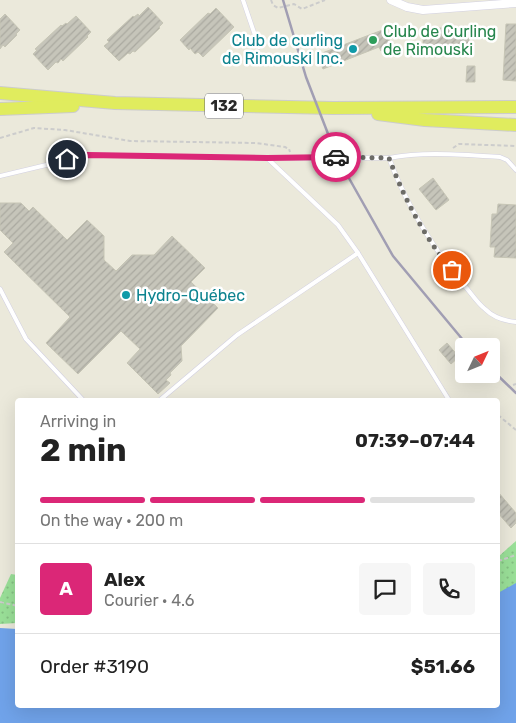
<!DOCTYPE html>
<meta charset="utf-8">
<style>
body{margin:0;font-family:Rubik,sans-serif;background:#f6f6f6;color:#222;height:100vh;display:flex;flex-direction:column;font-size:19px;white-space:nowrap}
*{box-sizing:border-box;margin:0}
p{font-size:16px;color:#767676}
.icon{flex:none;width:28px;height:28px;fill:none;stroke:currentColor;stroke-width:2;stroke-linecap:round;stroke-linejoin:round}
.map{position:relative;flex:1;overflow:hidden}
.details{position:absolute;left:15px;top:398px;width:485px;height:310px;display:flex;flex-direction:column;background:#fff;border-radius:5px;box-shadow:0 5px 20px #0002}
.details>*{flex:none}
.needle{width:32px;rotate:47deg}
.fabs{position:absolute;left:455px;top:338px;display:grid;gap:10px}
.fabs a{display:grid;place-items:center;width:45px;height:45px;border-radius:5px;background:#fff;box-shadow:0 5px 20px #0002;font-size:25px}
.pin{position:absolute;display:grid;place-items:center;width:42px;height:42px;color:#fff;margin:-21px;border:2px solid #fff;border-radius:50%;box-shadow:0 1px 5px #0007}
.courier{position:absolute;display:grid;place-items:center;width:50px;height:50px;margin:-25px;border:4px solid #db2777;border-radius:50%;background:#fff;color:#222;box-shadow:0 1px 6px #0007}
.headline em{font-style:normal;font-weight:700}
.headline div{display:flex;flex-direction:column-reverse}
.headline{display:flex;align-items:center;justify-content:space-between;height:85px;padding:0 25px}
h1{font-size:32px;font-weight:700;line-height:38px}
.bar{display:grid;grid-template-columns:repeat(4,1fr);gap:8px 5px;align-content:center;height:60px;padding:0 25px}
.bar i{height:6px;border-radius:4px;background:#e0e0e0}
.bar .active{background:#db2777}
.bar p{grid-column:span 4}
.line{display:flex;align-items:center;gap:12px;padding:0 25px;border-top:1px solid #e0e0e0}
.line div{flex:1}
.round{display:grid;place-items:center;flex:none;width:52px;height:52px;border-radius:5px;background:#f6f6f6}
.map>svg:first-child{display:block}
.park{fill:url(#park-dots)}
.water{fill:#70a3ea}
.building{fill:url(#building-hatch);stroke:#c6c5b5}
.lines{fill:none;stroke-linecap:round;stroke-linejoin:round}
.lane-casing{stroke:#d2d0e1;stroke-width:5}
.street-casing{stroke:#d2d0e1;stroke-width:9}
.primary-casing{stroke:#ccc;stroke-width:14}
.path{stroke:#ccc;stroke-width:2;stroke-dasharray:4 2.5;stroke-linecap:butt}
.lane{stroke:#fff;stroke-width:4}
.street{stroke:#fff;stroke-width:8}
.primary{stroke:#e0ec5e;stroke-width:12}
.rail{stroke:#a19eb3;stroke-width:2.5}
.done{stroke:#6d6c67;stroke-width:5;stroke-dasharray:0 9}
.route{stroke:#db2777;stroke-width:6}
.leisure-dot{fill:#2e9e5b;stroke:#fff;stroke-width:2}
.culture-dot{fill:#0f9aa8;stroke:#fff;stroke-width:2}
.labels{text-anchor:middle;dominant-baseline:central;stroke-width:5;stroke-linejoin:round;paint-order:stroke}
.shield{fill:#fff;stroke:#696969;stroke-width:1}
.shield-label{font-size:15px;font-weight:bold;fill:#292929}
.leisure-label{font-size:16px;fill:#27864d;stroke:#fff;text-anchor:start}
.culture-label{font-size:16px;fill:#0d838f;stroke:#fff;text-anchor:end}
</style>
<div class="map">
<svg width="516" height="723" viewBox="0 0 516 723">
<defs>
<pattern id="park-dots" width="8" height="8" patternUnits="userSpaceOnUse" patternTransform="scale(1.25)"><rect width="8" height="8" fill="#9ae098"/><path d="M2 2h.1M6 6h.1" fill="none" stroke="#85c083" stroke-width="1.8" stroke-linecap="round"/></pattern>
<pattern id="building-hatch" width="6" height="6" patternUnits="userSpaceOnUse" patternTransform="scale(1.25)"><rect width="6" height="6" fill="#c6c5ba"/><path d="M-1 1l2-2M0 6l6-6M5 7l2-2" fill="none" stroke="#aaa9a0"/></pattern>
</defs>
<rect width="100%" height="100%" fill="#ebe9db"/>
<!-- park -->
<g class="park">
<path d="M516,541V594L498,596V557Z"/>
<path d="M11,574L17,575V623L0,624V598Z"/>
</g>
<!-- water -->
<path class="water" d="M516,583V723H0V628L17,629L18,705H498V593Z"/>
<!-- building -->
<g class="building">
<path d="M148,7L163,23L159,27L160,28L135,52L133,51L130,54L128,53L119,61L104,46L109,42L107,40L133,16L134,17L138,14L139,16Z"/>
<path d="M216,8L234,27L203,57L198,52L195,54L190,48L189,50L180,40L208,13L210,14Z"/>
<path d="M5,14L20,30L16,34L17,35L5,47L3,45L0,49V19Z"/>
<path d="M76,16L91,32L87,36L88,37L63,61L61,59L58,63L56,62L48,70L33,54L37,50L35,49L61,25L62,26L66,23L67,24Z"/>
<path d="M506,24H516V81L503,80Z"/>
<path d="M446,27L469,29V48L423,47V29L425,28H446Z"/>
<path d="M385,29L392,47L381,51L379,47L323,69L317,55Z"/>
<path d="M467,66H475V82H466Z"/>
<path d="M433,178L449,200L436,210L419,189Z"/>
<path d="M0,203H21L29,211L33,207L67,240L87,220L104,236V260L116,271L132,255H154L172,236L205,268L191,282L218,308L181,346L182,361L170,373L171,375L166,380L170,383L158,394L127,363L140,349L121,331L78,374L46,343L70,317L4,252L13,243L0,230Z"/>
<path d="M498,204L516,205V258L494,257L495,247H490L492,214H497Z"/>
<path d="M447,343L459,357L451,364L439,350Z"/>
<path d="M498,492L516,513V523L511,528L498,513Z"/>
</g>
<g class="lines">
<defs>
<g id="lane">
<path d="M243,0L259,47"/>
<path d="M267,158L338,225L358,253L449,400"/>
<path d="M389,158C406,204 431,245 462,283C470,291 476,302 485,309C493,317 505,321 516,322"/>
<path d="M0,176L88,155L267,158H389C425,151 463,155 500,157L507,160L516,170"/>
<path d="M0,289L26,339L83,400"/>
<path d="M160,400L237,335L358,253"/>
</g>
<path id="street" d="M391,0L407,7L423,10L516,3"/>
<g id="primary">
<path d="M0,93L115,103L333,108L516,107"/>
<path d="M0,109L73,106"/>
<path d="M378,114L425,120L516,125"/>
</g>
</defs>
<!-- lane casing -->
<use href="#lane" class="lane-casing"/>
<!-- street casing -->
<use href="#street" class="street-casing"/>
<!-- primary casing -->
<use href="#primary" class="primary-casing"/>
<!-- path -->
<g class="path">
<path d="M271,0L273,5L278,8L294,4L302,9L325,0"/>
<path d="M0,138L34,128L65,130L130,141L256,143L285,147L289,149L290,152"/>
<path d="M453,148L459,144L516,146"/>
<path d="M513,385L516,384"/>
<path d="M498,415L516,430"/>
<path d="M498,561L516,555"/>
<path d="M0,602L18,606"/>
</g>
<!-- lane -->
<use href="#lane" class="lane"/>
<!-- street -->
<use href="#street" class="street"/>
<!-- primary -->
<use href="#primary" class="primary"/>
<!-- rail -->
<g class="rail">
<path d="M283,0L306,77L337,157L393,256L468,346"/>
<path d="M491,369L516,393"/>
</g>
</g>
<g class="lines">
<!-- done -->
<path class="done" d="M336,157L389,158C404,198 424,237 452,270"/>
<!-- route -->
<path class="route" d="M67,159L88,155L267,158L336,157"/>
</g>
<!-- markers -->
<circle class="leisure-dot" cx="373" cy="40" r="5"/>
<g class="culture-dot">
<circle cx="353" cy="49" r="5"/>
<circle cx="126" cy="295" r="5"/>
</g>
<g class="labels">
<!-- shield labels -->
<rect class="shield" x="205" y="93.5" width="38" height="25" rx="4"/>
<g class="shield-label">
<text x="224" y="106">132</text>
</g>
<!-- leisure labels -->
<g class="leisure-label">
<text x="383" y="31">Club de Curling<tspan x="383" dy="18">de Rimouski</tspan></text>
</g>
<!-- culture labels -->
<g class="culture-label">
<text x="343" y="40">Club de curling<tspan x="343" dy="18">de Rimouski Inc.</tspan></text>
<text x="136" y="295" text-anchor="start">Hydro-Québec</text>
</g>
</g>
</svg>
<div class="fabs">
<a><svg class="needle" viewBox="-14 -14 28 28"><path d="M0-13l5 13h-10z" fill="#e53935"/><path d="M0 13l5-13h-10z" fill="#767676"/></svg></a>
</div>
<div class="pin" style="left:452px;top:270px;background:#ea580c"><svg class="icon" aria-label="bag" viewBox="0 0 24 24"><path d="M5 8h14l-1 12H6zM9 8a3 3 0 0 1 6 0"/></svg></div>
<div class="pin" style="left:67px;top:159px;background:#1f2937"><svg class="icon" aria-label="home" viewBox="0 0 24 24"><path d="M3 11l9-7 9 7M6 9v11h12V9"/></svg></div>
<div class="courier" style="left:336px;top:157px"><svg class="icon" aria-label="car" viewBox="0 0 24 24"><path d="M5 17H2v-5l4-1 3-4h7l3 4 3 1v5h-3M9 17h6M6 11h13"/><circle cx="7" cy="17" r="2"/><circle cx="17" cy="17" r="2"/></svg></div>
<section class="details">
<div class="headline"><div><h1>2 min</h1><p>Arriving in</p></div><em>07:39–07:44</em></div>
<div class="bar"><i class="active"></i><i class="active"></i><i class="active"></i><i></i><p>On the way · 200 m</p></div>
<div class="line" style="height:90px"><b class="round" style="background:#db2777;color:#fff">A</b><div><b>Alex</b><p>Courier · 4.6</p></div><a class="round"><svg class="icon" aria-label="chat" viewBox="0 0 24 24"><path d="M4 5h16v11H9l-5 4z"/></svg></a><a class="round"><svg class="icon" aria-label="phone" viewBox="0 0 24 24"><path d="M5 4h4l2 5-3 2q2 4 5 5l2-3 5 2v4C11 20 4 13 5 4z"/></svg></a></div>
<div class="line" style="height:65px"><div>Order #3190</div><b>$51.66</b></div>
</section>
</div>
